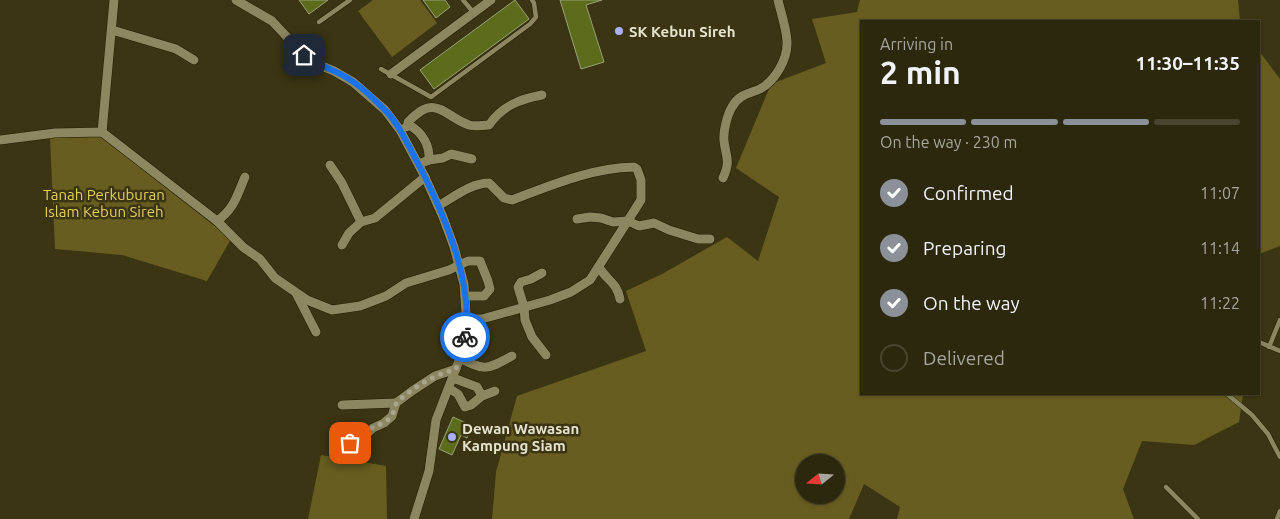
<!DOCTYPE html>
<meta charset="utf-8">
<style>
body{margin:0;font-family:Ubuntu,sans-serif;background:#343017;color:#f1f3f6;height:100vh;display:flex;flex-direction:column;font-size:19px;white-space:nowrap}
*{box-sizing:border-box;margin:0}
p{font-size:16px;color:#a6a69e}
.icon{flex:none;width:28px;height:28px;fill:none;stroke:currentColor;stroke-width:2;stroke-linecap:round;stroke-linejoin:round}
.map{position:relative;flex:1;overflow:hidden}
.side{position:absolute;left:860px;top:20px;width:400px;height:375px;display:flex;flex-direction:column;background:#2c280e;border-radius:0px;box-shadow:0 1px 4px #0004,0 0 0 1px #48442e}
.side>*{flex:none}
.needle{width:32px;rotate:252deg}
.controls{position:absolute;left:795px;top:454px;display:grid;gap:10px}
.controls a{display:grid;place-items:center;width:50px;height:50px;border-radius:50%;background:#2c280e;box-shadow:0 1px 4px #0004,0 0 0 1px #48442e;font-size:25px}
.pin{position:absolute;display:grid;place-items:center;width:42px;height:42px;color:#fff;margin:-21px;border-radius:10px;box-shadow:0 2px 8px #0006}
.courier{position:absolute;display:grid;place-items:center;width:50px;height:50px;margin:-25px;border:4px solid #1a73e8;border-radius:50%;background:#fff;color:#222;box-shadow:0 1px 6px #0007}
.overview em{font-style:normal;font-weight:600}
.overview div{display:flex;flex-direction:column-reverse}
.overview{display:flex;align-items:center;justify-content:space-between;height:85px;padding:0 20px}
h1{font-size:32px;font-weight:600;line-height:38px}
.bar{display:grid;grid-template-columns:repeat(4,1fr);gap:8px 5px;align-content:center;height:60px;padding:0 20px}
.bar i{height:6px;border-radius:4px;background:#48442e}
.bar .current{background:#8c9099}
.bar p{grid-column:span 4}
ol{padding:0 20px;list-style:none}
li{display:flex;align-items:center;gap:15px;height:55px}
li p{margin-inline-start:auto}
li .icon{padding:5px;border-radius:50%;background:#8c9099;color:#fff;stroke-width:4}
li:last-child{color:#a6a69e}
li i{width:28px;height:28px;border:2px solid #48442e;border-radius:50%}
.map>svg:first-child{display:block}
.green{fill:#675d20;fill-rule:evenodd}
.building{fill:#5d6c1b;stroke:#98a27d}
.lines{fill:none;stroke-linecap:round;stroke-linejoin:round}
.service-casing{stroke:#231d00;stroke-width:5.5}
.minor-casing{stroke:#231d00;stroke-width:10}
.service{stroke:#8c8661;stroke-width:4.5}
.minor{stroke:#8c8661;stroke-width:9}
.done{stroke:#aaa68d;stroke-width:5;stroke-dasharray:0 9}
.route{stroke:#1a73e8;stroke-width:6}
.poi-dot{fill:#a9b0fc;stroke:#3b3513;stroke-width:2}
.labels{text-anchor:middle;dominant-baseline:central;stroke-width:5;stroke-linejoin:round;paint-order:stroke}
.poi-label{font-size:15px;font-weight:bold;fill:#e6e3cf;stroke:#3b3513;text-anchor:start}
.park-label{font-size:15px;fill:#e3cf5e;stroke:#3b3513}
</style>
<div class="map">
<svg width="1280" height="519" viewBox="0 0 1280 519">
<rect width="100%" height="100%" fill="#3b3513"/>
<!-- green -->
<g class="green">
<path d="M373,0H420L437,23L392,57L358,11Z"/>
<path d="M860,0H1238L1240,21H861V394H1243L1239,422L1194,445L1142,441L1123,489L1134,519H897L900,507L864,484L849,519H492L496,472L517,396L646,351L626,291L662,274L727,237L758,261L779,197L736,168L771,84L826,63L812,19L857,12ZM804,462H836V495H804Z"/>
<path d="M1259,51L1280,79V246L1259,254Z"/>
<path d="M102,137L231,239L207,281L122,255L55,249L50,138Z"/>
<path d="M321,455L386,466L387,519H308Z"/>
</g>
<!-- building -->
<g class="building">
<path d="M299,0H328L309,14Z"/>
<path d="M423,0H445L450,7L436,18Z"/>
<path d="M515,0L529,19L434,89L420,70Z"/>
<path d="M560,0H602L586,5L604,62L581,69Z"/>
<path d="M453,417L473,426L467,438L461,435L452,455L439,449Z"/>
</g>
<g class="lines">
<defs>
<g id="service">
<path d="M463,0L474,13"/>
<path d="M319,22L350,0"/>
<path d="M381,69L431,97L530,24L536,17L534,3L532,0"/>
<path d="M1259,342L1280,351"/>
<path d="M1269,347L1280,320"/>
<path d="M1227,394L1252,415L1268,434L1280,457"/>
<path d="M1166,487L1198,519"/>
<path d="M1277,519L1280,511"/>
</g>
<g id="minor">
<path d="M236,0L272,21L304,55L317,64L334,71L353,82L385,110L400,130L425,177L443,217L454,247L464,284L467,328L460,358L436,420L429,471L414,519"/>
<path d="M112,30L176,49L194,60"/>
<path d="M391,74L491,0"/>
<path d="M409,125L408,122C436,92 443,116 469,125C475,127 483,125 489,125C502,106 520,99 542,95"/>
<path d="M406,127L409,125C422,132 430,145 429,160"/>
<path d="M102,132L114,0"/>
<path d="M0,140L55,133L102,132L217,221L243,247L260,259L275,278L307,300L332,310L360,306L386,296L406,283L416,280L449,270L468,261H480L488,281L490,289L484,296H465"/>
<path d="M419,164L429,160L443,158L451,154L472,159"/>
<path d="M330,165L342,183L361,222"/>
<path d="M723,178C731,160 726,158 724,141C723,132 727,115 732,107C739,94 749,94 760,89C775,81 788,59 787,41C786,27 781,13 778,0"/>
<path d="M438,206C454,197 471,183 489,183L504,198L512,200C552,185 591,168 634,167L637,169L641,180V200L590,280L571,292L550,300L482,319H467"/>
<path d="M577,219L590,217L601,218L613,222L628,221L639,226L654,223L669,230L698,239H710"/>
<path d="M217,221C235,208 237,195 245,177"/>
<path d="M342,245L349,233L361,222L375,218L425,177"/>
<path d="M599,267C606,280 617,282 620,299"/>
<path d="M542,273L531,279L521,282L518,287L524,307L525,320L532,337L546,355"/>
<path d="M296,293L316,332"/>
<path d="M460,358C485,372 488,369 512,356"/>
<path d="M453,378L477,387L482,396"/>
<path d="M450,389L458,394L465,407L471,405L482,396L495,391"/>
<path d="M342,405L396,403"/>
<path d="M339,446L359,441L373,428L384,423L392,416L396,403L412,391L435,376L456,369"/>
</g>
</defs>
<!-- service casing -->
<use href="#service" class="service-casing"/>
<!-- minor casing -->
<use href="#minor" class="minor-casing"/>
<!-- service -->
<use href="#service" class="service"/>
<!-- minor -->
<use href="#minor" class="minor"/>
</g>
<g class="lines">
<!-- done -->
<path class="done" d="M350,443C361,440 364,435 372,428C379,424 387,423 392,415C395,411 394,405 398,401C415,386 434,375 456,369L465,337"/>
<!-- route -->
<path class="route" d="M304,55C314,62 323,66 334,71C353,79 369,94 383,108C396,120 404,137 412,152C439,202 475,280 465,337"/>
</g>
<!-- markers -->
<g class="poi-dot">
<circle cx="619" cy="31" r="5"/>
<circle cx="452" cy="437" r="5"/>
</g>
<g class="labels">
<!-- poi labels -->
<g class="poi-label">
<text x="629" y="31">SK Kebun Sireh</text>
<text x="462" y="428">Dewan Wawasan<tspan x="462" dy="17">Kampung Siam</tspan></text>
</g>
<!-- park labels -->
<g class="park-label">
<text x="104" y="194">Tanah Perkuburan<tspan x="104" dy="17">Islam Kebun Sireh</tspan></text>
</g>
</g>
</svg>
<div class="controls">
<a><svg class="needle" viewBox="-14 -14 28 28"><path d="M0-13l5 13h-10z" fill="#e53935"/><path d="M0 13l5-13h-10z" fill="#a6a69e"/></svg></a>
</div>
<div class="pin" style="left:350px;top:443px;background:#ea580c"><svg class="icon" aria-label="bag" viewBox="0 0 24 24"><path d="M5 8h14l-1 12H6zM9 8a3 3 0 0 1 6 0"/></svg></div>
<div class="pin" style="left:304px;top:55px;background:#1f2937"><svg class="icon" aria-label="home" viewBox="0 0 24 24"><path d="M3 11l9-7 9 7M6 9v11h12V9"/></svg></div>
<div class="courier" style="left:465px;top:337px"><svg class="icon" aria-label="bike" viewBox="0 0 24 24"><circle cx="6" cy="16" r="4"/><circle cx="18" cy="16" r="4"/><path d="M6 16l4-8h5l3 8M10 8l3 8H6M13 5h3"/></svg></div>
<section class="side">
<div class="overview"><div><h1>2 min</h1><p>Arriving in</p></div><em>11:30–11:35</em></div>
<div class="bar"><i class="current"></i><i class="current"></i><i class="current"></i><i></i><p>On the way · 230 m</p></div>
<ol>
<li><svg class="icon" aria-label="check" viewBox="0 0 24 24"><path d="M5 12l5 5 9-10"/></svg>Confirmed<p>11:07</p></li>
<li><svg class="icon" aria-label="check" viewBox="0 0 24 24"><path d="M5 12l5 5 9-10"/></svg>Preparing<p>11:14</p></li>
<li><svg class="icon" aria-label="check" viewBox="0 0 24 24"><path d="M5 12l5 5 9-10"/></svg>On the way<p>11:22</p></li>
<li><i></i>Delivered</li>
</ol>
</section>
</div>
